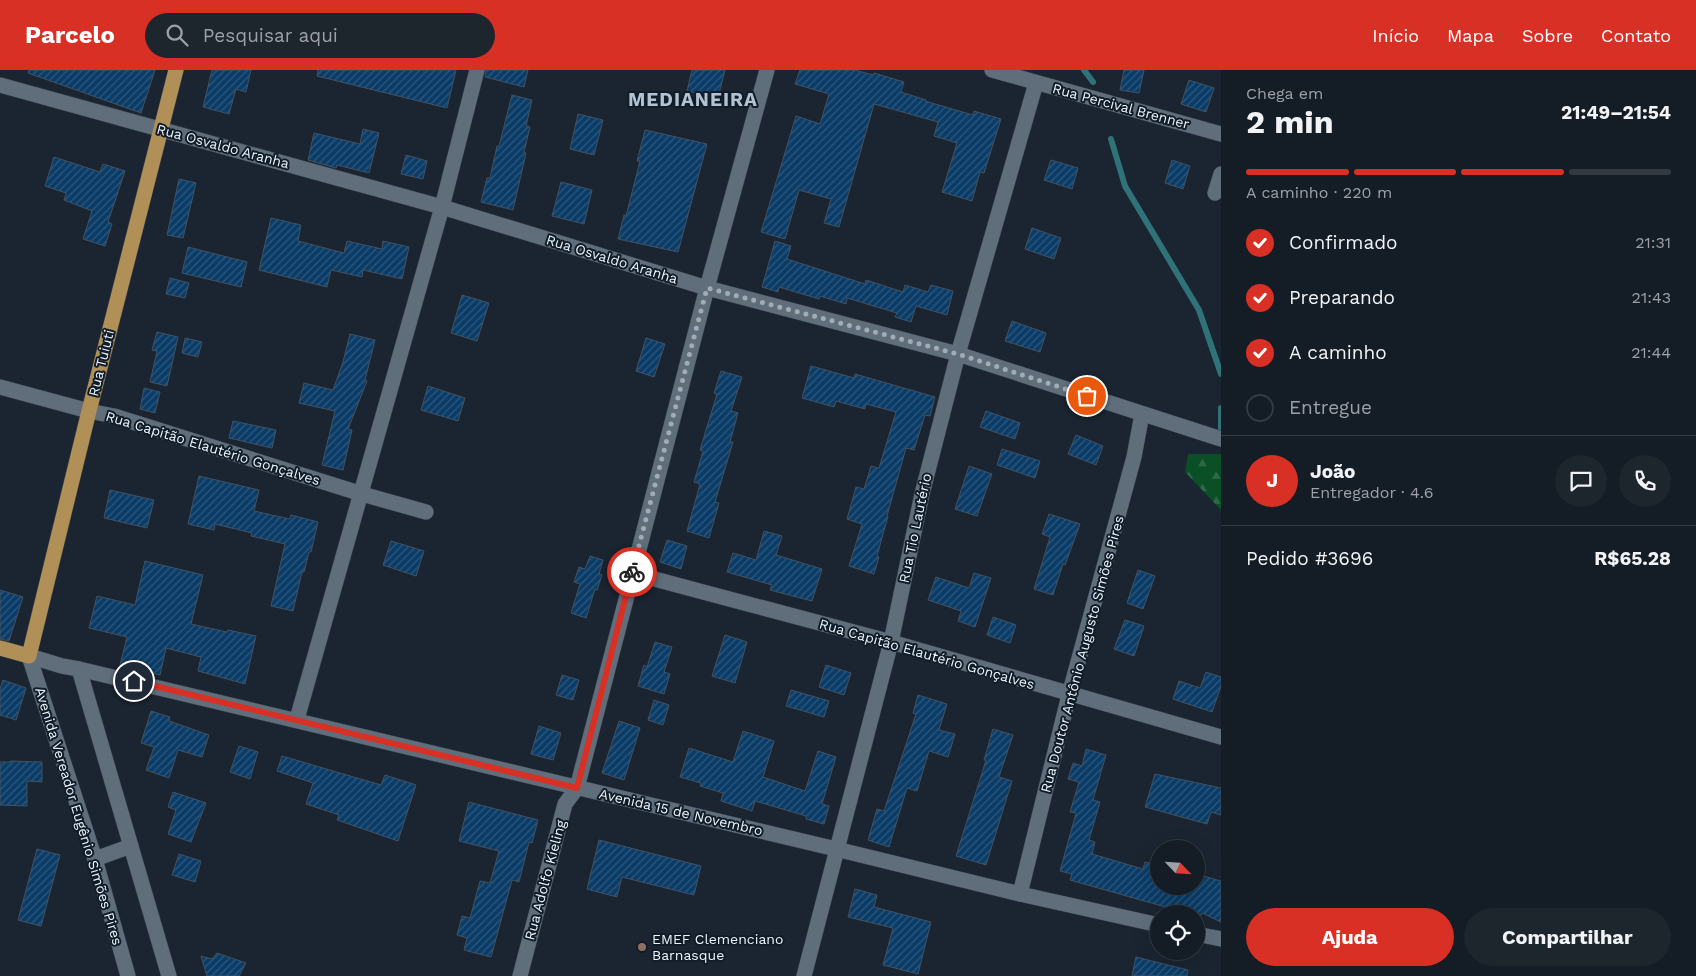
<!DOCTYPE html>
<html lang="pt">
<meta charset="utf-8">
<style>
body{margin:0;font-family:"Work Sans",sans-serif;background:#1d252d;color:#f1f3f6;height:100vh;display:flex;flex-direction:column;font-size:19px;white-space:nowrap}
*{box-sizing:border-box;margin:0}
p{font-size:16px;color:#9da1a7}
.icon{flex:none;width:28px;height:28px;fill:none;stroke:currentColor;stroke-width:2;stroke-linecap:round;stroke-linejoin:round}
.map{position:relative;flex:1;overflow:hidden}
.drawer{display:flex;flex-direction:column;background:#141c25;width:475px}
.drawer>*{flex:none}
.needle{width:32px;rotate:115deg}
.controls{position:absolute;left:1150px;top:770px;display:grid;gap:10px}
.controls a{display:grid;place-items:center;width:55px;height:55px;border-radius:50%;background:#141c25;box-shadow:0 5px 20px #0002,0 0 0 1px #333a42;font-size:25px}
.pin{position:absolute;display:grid;place-items:center;width:42px;height:42px;color:#fff;margin:-21px;border:2px solid #fff;border-radius:50%;box-shadow:0 1px 5px #0007}
.courier{position:absolute;display:grid;place-items:center;width:50px;height:50px;margin:-25px;border:4px solid #d93025;border-radius:50%;background:#fff;color:#222;box-shadow:0 1px 6px #0007}
.head em{font-style:normal;font-weight:700}
.head div{display:flex;flex-direction:column-reverse}
.head{display:flex;align-items:center;justify-content:space-between;height:85px;padding:0 25px}
h1{font-size:32px;font-weight:700;line-height:38px}
.bar{display:grid;grid-template-columns:repeat(4,1fr);gap:8px 5px;align-content:center;height:60px;padding:0 25px}
.bar i{height:6px;border-radius:4px;background:#333a42}
.bar .on{background:#d93025}
.bar p{grid-column:span 4}
.line{display:flex;align-items:center;gap:12px;padding:0 25px;border-top:1px solid #333a42}
.line div{flex:1}
.round{display:grid;place-items:center;flex:none;width:52px;height:52px;border-radius:26px;background:#1d252d}
ol{padding:0 25px;list-style:none}
li{display:flex;align-items:center;gap:15px;height:55px}
li p{margin-inline-start:auto}
li .icon{padding:5px;border-radius:50%;background:#d93025;color:#fff;stroke-width:4}
li:last-child{color:#9da1a7}
li i{width:28px;height:28px;border:2px solid #333a42;border-radius:50%}
.button{display:flex;gap:10px;margin-top:auto;padding:10px 25px}
.button a{flex:1;height:58px;border-radius:30px;background:#d93025;color:#fff;font-size:20px;font-weight:700;line-height:58px;text-align:center}
.button a+a{background:#1d252d;color:#f1f3f6}
header{display:flex;align-items:center;gap:30px;box-sizing:border-box;height:70px;padding:0 25px;background:#d93025;color:#fff}
header strong{font-size:24px}
nav{display:flex;gap:28px;margin-inline-start:auto;font-size:18px}
.search{width:350px;height:45px;background:#1d252d;display:flex;align-items:center;gap:12px;box-sizing:border-box;padding:0 18px;border-radius:28px;color:#9da1a7;font-size:19px}
main{display:flex;flex:1;min-height:0}
.map>svg:first-child{display:block}
.forest{fill:url(#forest-firs)}
.lines{fill:none;stroke-linecap:round;stroke-linejoin:round}
.stream{stroke:#2f7278;stroke-width:6}
.building{fill:url(#building-hatch);stroke:#44515f}
.minor-casing{stroke:#38414b;stroke-width:16}
.major-casing{stroke:#38414b;stroke-width:16}
.minor{stroke:#606e7c;stroke-width:15}
.major{stroke:#b09057;stroke-width:15}
.done{stroke:#a2acb5;stroke-width:5;stroke-dasharray:0 9}
.route{stroke:#d93025;stroke-width:6}
.education-dot{fill:#8d6e63;stroke:#101c27;stroke-width:2}
.labels{text-anchor:middle;dominant-baseline:central;stroke-width:4;stroke-linejoin:round;paint-order:stroke}
.street-label{font-size:14px;fill:#ecf4fc;stroke:#101c27}
.poi-label{font-size:14px;fill:#ecf4fc;stroke:#101c27;text-anchor:start}
.district-label{font-size:19px;font-weight:bold;letter-spacing:1px;fill:#b3c2d2;stroke:#101c27}
</style>
<header>
<strong>Parcelo</strong>
<div class="search"><svg class="icon" aria-label="search" viewBox="0 0 24 24"><circle cx="10" cy="10" r="6"/><path d="M15 15l6 6"/></svg>Pesquisar aqui</div>
<nav><a>Início</a><a>Mapa</a><a>Sobre</a><a>Contato</a></nav>
</header>
<main>
<div class="map">
<svg width="1221" height="906" viewBox="0 0 1221 906">
<defs>
<pattern id="forest-firs" width="22" height="20" patternUnits="userSpaceOnUse" patternTransform="scale(1.25)"><rect width="22" height="20" fill="#0a4f26"/><path d="M5 1l3.5 6h-7zM16 11l3.5 6h-7z" fill="#2e6946"/></pattern>
<pattern id="building-hatch" width="6" height="6" patternUnits="userSpaceOnUse" patternTransform="scale(1.25)"><rect width="6" height="6" fill="#0a3c67"/><path d="M-1 1l2-2M0 6l6-6M5 7l2-2" fill="none" stroke="#2e597e"/></pattern>
</defs>
<rect width="100%" height="100%" fill="#1a2531"/>
<!-- forest -->
<path class="forest" d="M1188,384H1221V440L1185,402Z"/>
<g class="lines">
<!-- stream -->
<g class="stream">
<path d="M1084,0L1093,12"/>
<path d="M1111,69L1125,116L1199,240L1221,304"/>
<path d="M1221,338V361"/>
</g>
</g>
<!-- building -->
<g class="building">
<path d="M29,0H155L141,43L28,3Z"/>
<path d="M212,0H251L246,22L236,19L229,44L203,37Z"/>
<path d="M318,0H456L447,38L317,6Z"/>
<path d="M486,0H528L524,17L485,7Z"/>
<path d="M692,0H725L718,28L687,21Z"/>
<path d="M800,0H855L873,5L874,3L904,12L901,22L926,30L925,31L973,45L974,41L1001,49L984,103L980,102L972,131L942,122L957,73L934,66L938,52L874,34L839,157L824,153L831,129L799,120L785,169L761,162L796,46L820,54L829,24L795,14Z"/>
<path d="M1124,0H1144L1139,23L1120,20Z"/>
<path d="M1189,10L1214,18L1206,42L1181,34Z"/>
<path d="M512,25L532,30L526,56L530,57L524,82L526,83L513,140L481,132L487,108H490L497,76H499Z"/>
<path d="M578,44L603,50L594,85L570,79Z"/>
<path d="M363,59L379,63L369,103L337,95L336,98L308,90L314,63L360,74Z"/>
<path d="M645,60L707,74L678,182L618,169L624,145L626,146L640,91H637Z"/>
<path d="M406,85L427,91L423,109L401,104Z"/>
<path d="M54,87L100,102L103,94L125,101L108,152L112,154L105,176L83,169L92,141L64,130L66,123L45,116Z"/>
<path d="M1051,90L1078,98L1072,119L1044,110Z"/>
<path d="M1172,90L1190,96L1183,119L1165,113Z"/>
<path d="M179,109L196,113L183,168L167,165Z"/>
<path d="M561,112L592,120L584,154L552,146Z"/>
<path d="M271,148L301,155L298,171L344,183L347,171L382,179L383,171L409,177L402,209L363,200L362,207L331,200L327,217L259,200Z"/>
<path d="M1032,158L1061,168L1054,189L1025,179Z"/>
<path d="M775,171L791,176L787,189L865,214L866,210L903,222L905,215L928,222L931,215L953,221L947,245L916,236L911,252L895,247L897,243L847,228L846,234L820,226L819,229L779,217L778,222L762,217Z"/>
<path d="M188,177L247,192L241,217L182,203Z"/>
<path d="M170,208L189,213L185,228L166,224Z"/>
<path d="M462,225L489,233L477,271L451,263Z"/>
<path d="M1012,251L1046,263L1040,282L1005,271Z"/>
<path d="M157,262L178,267L167,316L150,312L157,281L152,280Z"/>
<path d="M350,264L375,270L365,310L367,311L348,359L352,360L343,400L322,395L335,341L299,333L304,313L333,320L343,292Z"/>
<path d="M185,268L202,272L198,287L182,283Z"/>
<path d="M646,268L665,274L654,307L636,301Z"/>
<path d="M811,296L854,308L855,304L935,327L930,346L925,345L914,380L906,378L887,446H888L877,486L879,487L874,504L849,496L862,454L847,449L856,417L864,419L871,396L879,398L896,342L866,334L865,339L836,331L834,337L802,328Z"/>
<path d="M721,301L742,307L731,341L738,343L730,372H733L715,432L719,433L709,468L687,461L700,414L694,412L703,381L700,380L717,324L714,323Z"/>
<path d="M428,316L465,328L458,351L421,340Z"/>
<path d="M144,318L160,322L155,343L140,339Z"/>
<path d="M986,341L1020,353L1015,369L980,357Z"/>
<path d="M233,351L276,360L272,378L229,368Z"/>
<path d="M1076,365L1103,376L1096,395L1068,384Z"/>
<path d="M1002,379L1040,391L1035,408L997,395Z"/>
<path d="M969,396L992,404L977,446L955,439Z"/>
<path d="M199,406L259,420L254,441L290,449L291,445L318,452L311,482H309L304,502H302L293,541L271,536L285,474L251,466L252,463L215,454L214,460L188,454Z"/>
<path d="M110,420L154,430L147,458L104,448Z"/>
<path d="M1049,444L1080,454L1065,495L1063,494L1053,525L1034,519L1050,467L1042,464Z"/>
<path d="M764,461L782,466L776,485L822,499L812,531L770,520L772,515L727,502L733,483L756,490Z"/>
<path d="M667,470L687,476L681,499L660,492Z"/>
<path d="M391,471L424,481L416,506L383,495Z"/>
<path d="M590,486L603,490L599,504L602,505L597,520L595,519L586,548L571,543L580,514L574,512L579,497L585,499Z"/>
<path d="M145,491L203,505L191,554L227,562L228,560L256,566L245,614L198,601L201,587L166,578L160,605L120,595L127,567L89,558L97,526L135,535Z"/>
<path d="M1138,500L1155,506L1143,539L1127,533Z"/>
<path d="M974,503L991,508L975,557L958,551L961,541L928,530L936,507L969,518Z"/>
<path d="M0,520L23,527L9,571L0,569Z"/>
<path d="M993,547L1016,555L1010,573L987,565Z"/>
<path d="M1125,550L1144,556L1134,586L1114,579Z"/>
<path d="M725,565L747,572L735,613L712,606Z"/>
<path d="M655,572L672,577L664,602L670,604L664,624L638,616L644,595L647,597Z"/>
<path d="M826,595L851,603L844,625L819,617Z"/>
<path d="M1206,602L1221,607V616L1212,642L1173,629L1179,611L1200,618Z"/>
<path d="M562,605L579,610L573,630L556,625Z"/>
<path d="M3,610L26,618L16,650L0,645V619Z"/>
<path d="M791,620L829,631L824,647L786,636Z"/>
<path d="M918,625L947,634L939,660L955,664L948,687L929,681L917,721L907,718L889,777L868,770L877,739L884,741L916,644L913,643Z"/>
<path d="M654,630L669,635L663,655L648,650Z"/>
<path d="M151,641L170,647L169,651L209,665L202,687L178,680L169,708L146,700L154,677L141,673Z"/>
<path d="M619,651L640,658L624,710L602,703Z"/>
<path d="M539,656L561,663L553,690L531,684Z"/>
<path d="M993,659L1013,665L999,707L1012,711L986,795L956,786L986,690H984Z"/>
<path d="M743,661L774,671L763,707L805,721L818,681L836,687L822,734L829,736L824,754L806,749V746L755,731L752,741L721,731L723,723L700,716L701,713L680,707L689,678L733,692Z"/>
<path d="M239,676L258,682L250,709L230,702Z"/>
<path d="M1086,679L1106,685L1093,730L1100,732L1089,770L1095,772L1092,784L1143,799L1145,792L1159,796V816H1196V804L1221,811V852L1202,843L1200,847L1196,845V844H1190L1070,810L1072,804L1060,801L1076,743L1070,742L1079,712L1068,709L1073,693L1082,696Z"/>
<path d="M282,686L381,715L385,705L416,715L398,771L337,750L339,745L306,734L313,713L277,701Z"/>
<path d="M10,691L42,692V712L27,711V736L0,735V692H10Z"/>
<path d="M1155,704L1221,718V745L1211,742L1207,754L1145,737Z"/>
<path d="M173,722L206,733L191,772L168,764L176,740L168,737Z"/>
<path d="M469,732L538,750L532,773L529,772L519,812L512,810L491,887L464,880L467,868L457,865L462,846L470,848L480,811L490,813L499,781L459,771Z"/>
<path d="M599,770L701,796L694,825L622,807L617,827L587,819Z"/>
<path d="M37,779L60,785L41,856L18,850Z"/>
<path d="M179,784L201,791L195,812L172,805Z"/>
<path d="M855,819L877,825L874,837L931,852L918,904L883,895L893,858L848,847Z"/>
<path d="M217,883L246,893L239,906H207L201,886L212,889Z"/>
<path d="M1136,887L1188,900L1187,906H1132Z"/>
</g>
<g class="lines">
<defs>
<g id="minor">
<path d="M992,0L1221,64"/>
<path d="M0,15L442,137L707,218L958,284L1221,369"/>
<path d="M1215,123L1221,104"/>
<path d="M0,317L89,341L114,346L362,424L426,442"/>
<path d="M632,503L891,572L1221,667"/>
<path d="M29,586L62,596L79,599L836,779L1020,824L1159,855"/>
<path d="M29,586L95,789L128,906"/>
<path d="M79,599L169,906"/>
<path d="M297,649L442,137L477,0"/>
<path d="M95,789L131,776"/>
<path d="M1020,824L1069,625L1134,387L1142,344"/>
<path d="M1196,864L1221,869"/>
<path d="M520,906L565,734L577,718L707,218L767,0"/>
<path d="M804,906L891,572L922,424L958,284L1036,13"/>
</g>
<path id="major" d="M0,578L29,586L89,341L176,0"/>
</defs>
<!-- minor casing -->
<use href="#minor" class="minor-casing"/>
<!-- major casing -->
<use href="#major" class="major-casing"/>
<!-- minor -->
<use href="#minor" class="minor"/>
<!-- major -->
<use href="#major" class="major"/>
</g>
<g class="lines">
<!-- done -->
<path class="done" d="M632,502L707,218L958,284L1087,326"/>
<!-- route -->
<path class="route" d="M134,611L577,718L632,502"/>
</g>
<!-- markers -->
<circle class="education-dot" cx="642" cy="877" r="5"/>
<g class="labels">
<!-- street labels -->
<g class="street-label">
<text transform="translate(1121 36) rotate(15)">Rua Percival Brenner</text>
<text transform="translate(223 76) rotate(15)">Rua Osvaldo Aranha</text>
<text transform="translate(612 189) rotate(17)">Rua Osvaldo Aranha</text>
<text transform="translate(101 293) rotate(-76)">Rua Tuiuti</text>
<text transform="translate(213 378) rotate(17)">Rua Capitão Elautério Gonçalves</text>
<text transform="translate(915 458) rotate(-78)">Rua Tio Lautério</text>
<text transform="translate(927 584) rotate(16)">Rua Capitão Elautério Gonçalves</text>
<text transform="translate(1082 584) rotate(-75)">Rua Doutor Antônio Augusto Simões Pires</text>
<text transform="translate(681 742) rotate(13)">Avenida 15 de Novembro</text>
<text transform="translate(79 746) rotate(73)">Avenida Vereador Eugênio Simões Pires</text>
<text transform="translate(545 810) rotate(-75)">Rua Adolfo Kieling</text>
</g>
<!-- poi labels -->
<g class="poi-label">
<text x="652" y="869">EMEF Clemenciano<tspan x="652" dy="16">Barnasque</tspan></text>
</g>
<!-- district labels -->
<g class="district-label">
<text x="693" y="29">MEDIANEIRA</text>
</g>
</g>
</svg>
<div class="controls">
<a><svg class="needle" viewBox="-14 -14 28 28"><path d="M0-13l5 13h-10z" fill="#e53935"/><path d="M0 13l5-13h-10z" fill="#9da1a7"/></svg></a>
<a><svg class="icon" aria-label="locate" viewBox="0 0 24 24"><circle cx="12" cy="12" r="6"/><path d="M12 2v4M12 18v4M2 12h4M18 12h4"/></svg></a>
</div>
<div class="pin" style="left:1087px;top:326px;background:#ea580c"><svg class="icon" aria-label="bag" viewBox="0 0 24 24"><path d="M5 8h14l-1 12H6zM9 8a3 3 0 0 1 6 0"/></svg></div>
<div class="pin" style="left:134px;top:611px;background:#1f2937"><svg class="icon" aria-label="home" viewBox="0 0 24 24"><path d="M3 11l9-7 9 7M6 9v11h12V9"/></svg></div>
<div class="courier" style="left:632px;top:502px"><svg class="icon" aria-label="bike" viewBox="0 0 24 24"><circle cx="6" cy="16" r="4"/><circle cx="18" cy="16" r="4"/><path d="M6 16l4-8h5l3 8M10 8l3 8H6M13 5h3"/></svg></div>
</div>
<section class="drawer">
<div class="head"><div><h1>2 min</h1><p>Chega em</p></div><em>21:49–21:54</em></div>
<div class="bar"><i class="on"></i><i class="on"></i><i class="on"></i><i></i><p>A caminho · 220 m</p></div>
<ol>
<li><svg class="icon" aria-label="check" viewBox="0 0 24 24"><path d="M5 12l5 5 9-10"/></svg>Confirmado<p>21:31</p></li>
<li><svg class="icon" aria-label="check" viewBox="0 0 24 24"><path d="M5 12l5 5 9-10"/></svg>Preparando<p>21:43</p></li>
<li><svg class="icon" aria-label="check" viewBox="0 0 24 24"><path d="M5 12l5 5 9-10"/></svg>A caminho<p>21:44</p></li>
<li><i></i>Entregue</li>
</ol>
<div class="line" style="height:90px"><b class="round" style="background:#d93025;color:#fff">J</b><div><b>João</b><p>Entregador · 4.6</p></div><a class="round"><svg class="icon" aria-label="chat" viewBox="0 0 24 24"><path d="M4 5h16v11H9l-5 4z"/></svg></a><a class="round"><svg class="icon" aria-label="phone" viewBox="0 0 24 24"><path d="M5 4h4l2 5-3 2q2 4 5 5l2-3 5 2v4C11 20 4 13 5 4z"/></svg></a></div>
<div class="line" style="height:65px"><div>Pedido #3696</div><b>R$65.28</b></div>
<div class="button"><a>Ajuda</a><a>Compartilhar</a></div>
</section>
</main>
